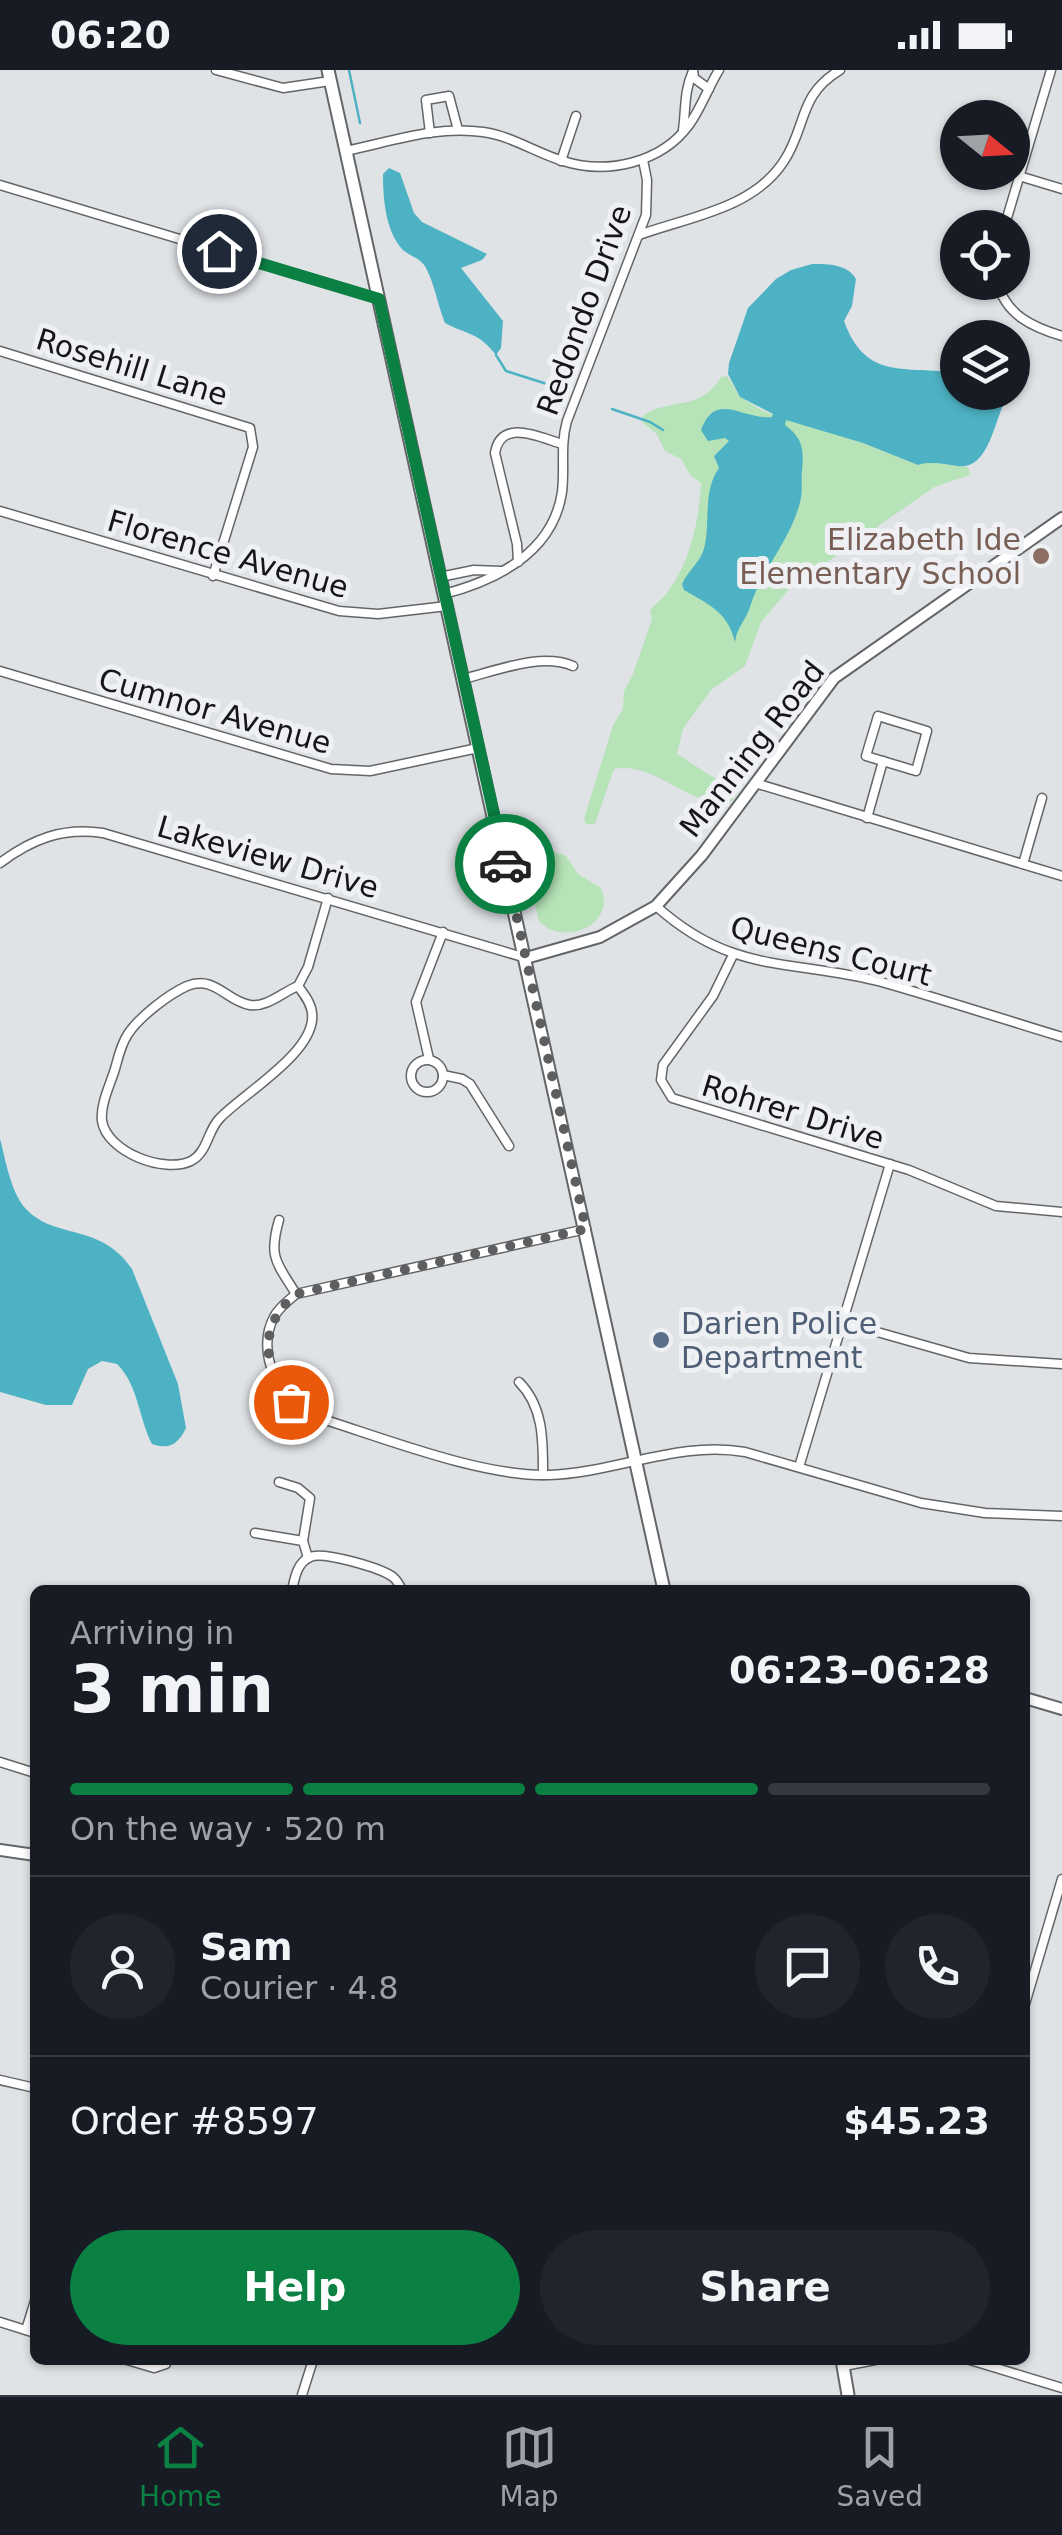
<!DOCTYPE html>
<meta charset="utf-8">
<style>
body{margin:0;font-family:"DejaVu Sans",sans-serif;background:#20242c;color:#f1f3f6;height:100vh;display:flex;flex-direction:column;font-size:38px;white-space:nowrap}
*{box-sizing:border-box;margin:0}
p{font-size:32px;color:#9ea1a6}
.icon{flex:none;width:55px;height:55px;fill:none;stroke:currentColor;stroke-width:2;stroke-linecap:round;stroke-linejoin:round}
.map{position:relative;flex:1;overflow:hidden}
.side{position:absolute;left:30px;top:1515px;width:1000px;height:780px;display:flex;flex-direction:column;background:#171b24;border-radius:15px;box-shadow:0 2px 8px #0004}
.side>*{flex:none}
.needle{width:65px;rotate:108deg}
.buttons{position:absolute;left:940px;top:30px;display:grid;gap:20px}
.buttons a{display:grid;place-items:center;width:90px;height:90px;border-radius:50%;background:#171b24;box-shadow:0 2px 8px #0004;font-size:50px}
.pin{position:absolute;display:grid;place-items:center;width:85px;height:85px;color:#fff;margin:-42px;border:5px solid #fff;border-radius:50%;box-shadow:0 2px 10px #0007}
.courier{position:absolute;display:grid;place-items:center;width:100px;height:100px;margin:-50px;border:8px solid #0b8043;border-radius:50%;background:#fff;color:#222;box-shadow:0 2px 12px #0007}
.headline em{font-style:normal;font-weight:700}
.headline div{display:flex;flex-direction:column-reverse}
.headline{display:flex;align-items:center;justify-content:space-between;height:170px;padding:0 40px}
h1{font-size:65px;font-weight:700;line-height:75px}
.bar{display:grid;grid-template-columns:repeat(4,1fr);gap:15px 10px;align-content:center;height:120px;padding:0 40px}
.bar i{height:12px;border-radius:8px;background:#363941}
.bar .selected{background:#0b8043}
.bar p{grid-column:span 4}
.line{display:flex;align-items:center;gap:25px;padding:0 40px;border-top:2px solid #363941}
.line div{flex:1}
.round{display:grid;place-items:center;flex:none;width:105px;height:105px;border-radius:52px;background:#20242c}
.button{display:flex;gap:20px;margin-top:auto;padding:20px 40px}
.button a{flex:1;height:115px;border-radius:60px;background:#0b8043;color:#fff;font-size:40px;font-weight:700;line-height:115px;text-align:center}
.button a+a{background:#20242c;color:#f1f3f6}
.status{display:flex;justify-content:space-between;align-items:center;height:70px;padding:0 50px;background:#171b24;direction:ltr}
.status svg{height:28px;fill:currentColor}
.dock{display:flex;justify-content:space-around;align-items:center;height:140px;border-top:2px solid #363941;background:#171b24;font-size:28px;color:#9ea1a6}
.dock a{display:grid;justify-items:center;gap:5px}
.dock .selected{color:#0b8043}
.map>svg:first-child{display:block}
.green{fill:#b6e3b7}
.water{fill:#4db2c3}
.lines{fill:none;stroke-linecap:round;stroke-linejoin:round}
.stream{stroke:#4db2c3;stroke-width:2.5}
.minor-casing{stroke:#646568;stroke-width:11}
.tertiary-casing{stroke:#646568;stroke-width:14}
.secondary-casing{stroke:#646568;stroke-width:15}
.minor{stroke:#fff;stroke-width:8}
.tertiary{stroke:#fff;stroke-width:10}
.secondary{stroke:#fff;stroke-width:11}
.done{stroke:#5c5e5f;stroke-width:10;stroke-dasharray:0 18}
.route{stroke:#0b8043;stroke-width:12}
.education-dot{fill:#8d6e63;stroke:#eef0f3;stroke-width:4}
.service-dot{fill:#5c6f8a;stroke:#eef0f3;stroke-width:4}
.labels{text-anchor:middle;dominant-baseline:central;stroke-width:10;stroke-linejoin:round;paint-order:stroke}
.street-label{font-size:30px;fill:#151617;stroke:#eef0f3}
.education-label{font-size:30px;fill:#785e54;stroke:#eef0f3;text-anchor:end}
.service-label{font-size:30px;fill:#4e5e75;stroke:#eef0f3;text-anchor:start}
</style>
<div class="status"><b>06:20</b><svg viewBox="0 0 49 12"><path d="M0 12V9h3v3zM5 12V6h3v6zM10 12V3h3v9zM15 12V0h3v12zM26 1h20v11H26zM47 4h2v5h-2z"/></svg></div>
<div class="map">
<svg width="1062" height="2325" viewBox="0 0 1062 2325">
<rect width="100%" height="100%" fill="#e0e3e6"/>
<!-- green -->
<g class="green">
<path d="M727,306L740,327L765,342L863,373L918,395L926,392L968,397L970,405L934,417L789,519L761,552L745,596L711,620L683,659L677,684L738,723L731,732C687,738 657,691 614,699L595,754H586L584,749L613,655L623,639L624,621L633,604L652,549L650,541C655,533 661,531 666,524C690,494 699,451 701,413L691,406L681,389L665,381L656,363L643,353V346C668,327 700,343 721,307Z"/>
<path d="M533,775L566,786L578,804L601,818C617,856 562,877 539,851L525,794L526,786Z"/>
</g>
<!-- water -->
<g class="water">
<path d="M389,98L400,103L414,143L422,152L487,184L482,190L461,198L503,251L501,278L496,285C477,261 469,266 445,253C438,236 435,216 427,200C422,188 411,187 403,180C385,161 383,127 383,104Z"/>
<path d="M812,194C829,194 847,194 856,209L852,236L844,251C866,312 906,295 957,303L958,322L1006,323V329C994,351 989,401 957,396C945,394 928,391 918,395L863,373L786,350L785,355C803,368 804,380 802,401C801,412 803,422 800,432C791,470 761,500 750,537C746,550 737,557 735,572C728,542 708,534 684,520L682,514C688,501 700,492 704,479C711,452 702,422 719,398L714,386L729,371L725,368L708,371L701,360C716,320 742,350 772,347L773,344L740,327L728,304L729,293L748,238L776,209L791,200Z"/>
<path d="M0,1069C6,1091 11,1126 29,1142C58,1169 102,1154 132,1199L178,1314L186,1358C178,1374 170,1380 152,1374C139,1349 138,1314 117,1294L102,1291L88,1299L72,1335H46L0,1322Z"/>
</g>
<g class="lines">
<!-- stream -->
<g class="stream">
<path d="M349,0L360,53"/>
<path d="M496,285L506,301L569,321"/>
<path d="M612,339L650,352L663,360"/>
</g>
<defs>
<g id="minor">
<path d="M216,0L283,18L330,11"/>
<path d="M693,0L694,8L709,19"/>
<path d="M683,60C686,38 684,21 693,1"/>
<path d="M430,63L426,30L449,26L458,60"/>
<path d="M345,81C390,72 437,55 483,62C512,66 536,83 563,91C607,105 661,93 689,55C701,38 708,18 719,0"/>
<path d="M561,91L576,46"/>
<path d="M1019,106L1062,119"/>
<path d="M0,115L379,229"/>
<path d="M1004,158L1051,0"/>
<path d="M639,165C688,147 753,139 784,91C807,56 798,25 840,0"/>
<path d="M997,212C1006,245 1032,257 1062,266"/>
<path d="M0,281L250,358L253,377L213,506"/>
<path d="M0,441L339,541L378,544L447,536"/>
<path d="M518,492L517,474L495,383C501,348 539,367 562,374"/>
<path d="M440,507L474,500L501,501"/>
<path d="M444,524C497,510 553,483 562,422C565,398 560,375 567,351L646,145L647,110L643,90"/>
<path d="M0,601L331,699L370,701L478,678"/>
<path d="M463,609C496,601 541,582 573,596"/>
<path d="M878,646L927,661L916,701L866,686Z"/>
<path d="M755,713L1062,806"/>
<path d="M867,748L883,691"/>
<path d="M0,793C32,769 63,757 103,763L526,888"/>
<path d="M1023,794L1042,728"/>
<path d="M656,836C735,907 794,888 885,913C944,930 1003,949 1062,967"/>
<path d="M733,885L713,926L663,995L661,1010L672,1028L909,1100L996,1136L1062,1142"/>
<path d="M298,916C283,922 266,938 250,935C226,931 215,905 187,916C169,924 139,947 128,964C121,974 118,988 115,999C110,1015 100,1035 102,1051C107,1082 164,1104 191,1091C208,1082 207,1061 220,1048C244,1023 317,981 312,943C311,933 304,924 298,916L308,897L328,828"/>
<path d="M429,989L416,932L443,862"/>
<circle cx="427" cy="1006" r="16"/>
<path d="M443,1005L462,1009L470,1014L509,1076"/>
<path d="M279,1150C268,1188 277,1193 296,1224"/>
<path d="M586,1159L296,1224C288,1231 279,1237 274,1247C255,1282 279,1331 313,1346C381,1367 481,1407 549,1405C615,1403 680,1370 745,1382L921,1433L985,1443L1062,1446"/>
<path d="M842,1252L969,1288L1062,1294"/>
<path d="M519,1312C544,1337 543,1372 543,1405"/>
<path d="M799,1397L890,1094"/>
<path d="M279,1412L298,1418L310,1428L303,1471L308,1488"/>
<path d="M255,1463L303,1471"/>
<path d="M292,1520C295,1507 297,1493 310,1487C323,1481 381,1498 393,1507C398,1511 399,1515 402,1520"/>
<path d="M0,1692L35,1703"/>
<path d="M1025,1934L1062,1809"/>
<path d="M0,2010L35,2018"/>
<path d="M0,2252L35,2263"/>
<path d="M26,2260L35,2231"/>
<path d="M127,2290L154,2298L166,2294L167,2290"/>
<path d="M970,2290L1062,2318"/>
<path d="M844,2296L875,2290"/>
<path d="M302,2325L313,2290"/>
</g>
<g id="tertiary">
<path d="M526,888L600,867L656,836L702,785L834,608L1062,448"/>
<path d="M1025,1628L1062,1639"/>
<path d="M0,1780L35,1785"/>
</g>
<g id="secondary">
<path d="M328,0L664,1520"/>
<path d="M842,2290L848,2325"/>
</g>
</defs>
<!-- minor casing -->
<use href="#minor" class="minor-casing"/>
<!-- tertiary casing -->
<use href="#tertiary" class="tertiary-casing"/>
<!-- secondary casing -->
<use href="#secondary" class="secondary-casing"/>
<!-- minor -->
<use href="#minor" class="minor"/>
<!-- tertiary -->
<use href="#tertiary" class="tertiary"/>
<!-- secondary -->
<use href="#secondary" class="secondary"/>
</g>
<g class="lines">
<!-- done -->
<path class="done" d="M291,1332C262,1295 258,1255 296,1224L586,1159L505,794"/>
<!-- route -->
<path class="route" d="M219,181L379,229L505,794"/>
</g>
<!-- markers -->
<circle class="education-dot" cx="1041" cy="486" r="10"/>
<circle class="service-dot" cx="661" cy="1270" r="10"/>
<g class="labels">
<!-- street labels -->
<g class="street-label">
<text transform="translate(584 240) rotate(-70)">Redondo Drive</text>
<text transform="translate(132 297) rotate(17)">Rosehill Lane</text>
<text transform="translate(228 484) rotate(16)">Florence Avenue</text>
<text transform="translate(215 641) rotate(16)">Cumnor Avenue</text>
<text transform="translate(752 679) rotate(-52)">Manning Road</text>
<text transform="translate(268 787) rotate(16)">Lakeview Drive</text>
<text transform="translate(831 881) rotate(14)">Queens Court</text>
<text transform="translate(793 1042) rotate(17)">Rohrer Drive</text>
</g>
<!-- education labels -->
<g class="education-label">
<text x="1021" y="469">Elizabeth Ide<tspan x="1021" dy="34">Elementary School</tspan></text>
</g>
<!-- service labels -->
<g class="service-label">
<text x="681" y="1253">Darien Police<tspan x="681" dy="34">Department</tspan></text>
</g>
</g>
</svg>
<div class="buttons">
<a><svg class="needle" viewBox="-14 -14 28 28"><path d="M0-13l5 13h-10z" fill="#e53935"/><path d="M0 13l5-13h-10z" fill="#9ea1a6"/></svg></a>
<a><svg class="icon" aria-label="locate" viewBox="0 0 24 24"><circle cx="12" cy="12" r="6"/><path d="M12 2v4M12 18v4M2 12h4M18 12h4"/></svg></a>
<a><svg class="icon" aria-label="layers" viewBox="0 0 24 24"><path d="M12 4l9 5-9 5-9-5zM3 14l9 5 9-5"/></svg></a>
</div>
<div class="pin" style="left:291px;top:1332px;background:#ea580c"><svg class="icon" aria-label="bag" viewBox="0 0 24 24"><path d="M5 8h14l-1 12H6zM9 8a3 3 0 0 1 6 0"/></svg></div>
<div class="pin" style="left:219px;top:181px;background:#1f2937"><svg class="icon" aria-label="home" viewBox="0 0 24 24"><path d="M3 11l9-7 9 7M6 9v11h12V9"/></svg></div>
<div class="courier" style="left:505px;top:794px"><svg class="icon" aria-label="car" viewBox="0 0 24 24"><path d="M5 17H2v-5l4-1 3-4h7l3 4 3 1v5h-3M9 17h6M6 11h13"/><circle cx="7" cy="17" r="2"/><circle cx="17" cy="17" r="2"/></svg></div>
<section class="side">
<div class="headline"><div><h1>3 min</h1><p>Arriving in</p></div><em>06:23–06:28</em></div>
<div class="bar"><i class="selected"></i><i class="selected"></i><i class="selected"></i><i></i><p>On the way · 520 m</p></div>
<div class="line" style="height:180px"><a class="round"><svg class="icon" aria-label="person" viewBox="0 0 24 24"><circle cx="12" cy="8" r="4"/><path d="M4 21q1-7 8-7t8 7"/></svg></a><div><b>Sam</b><p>Courier · 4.8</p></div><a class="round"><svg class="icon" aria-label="chat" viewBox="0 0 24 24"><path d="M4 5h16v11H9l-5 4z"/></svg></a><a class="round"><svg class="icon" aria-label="phone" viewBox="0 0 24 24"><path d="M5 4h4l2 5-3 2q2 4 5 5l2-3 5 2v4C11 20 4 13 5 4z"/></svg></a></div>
<div class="line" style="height:130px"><div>Order #8597</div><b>$45.23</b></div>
<div class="button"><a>Help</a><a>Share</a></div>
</section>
</div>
<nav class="dock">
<a class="selected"><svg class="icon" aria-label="home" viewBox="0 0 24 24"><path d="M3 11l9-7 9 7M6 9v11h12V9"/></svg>Home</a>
<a><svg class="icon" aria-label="map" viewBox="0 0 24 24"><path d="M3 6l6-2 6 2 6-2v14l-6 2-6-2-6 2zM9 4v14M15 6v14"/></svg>Map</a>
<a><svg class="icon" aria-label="saved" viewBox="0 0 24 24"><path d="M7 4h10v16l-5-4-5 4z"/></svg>Saved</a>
</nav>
